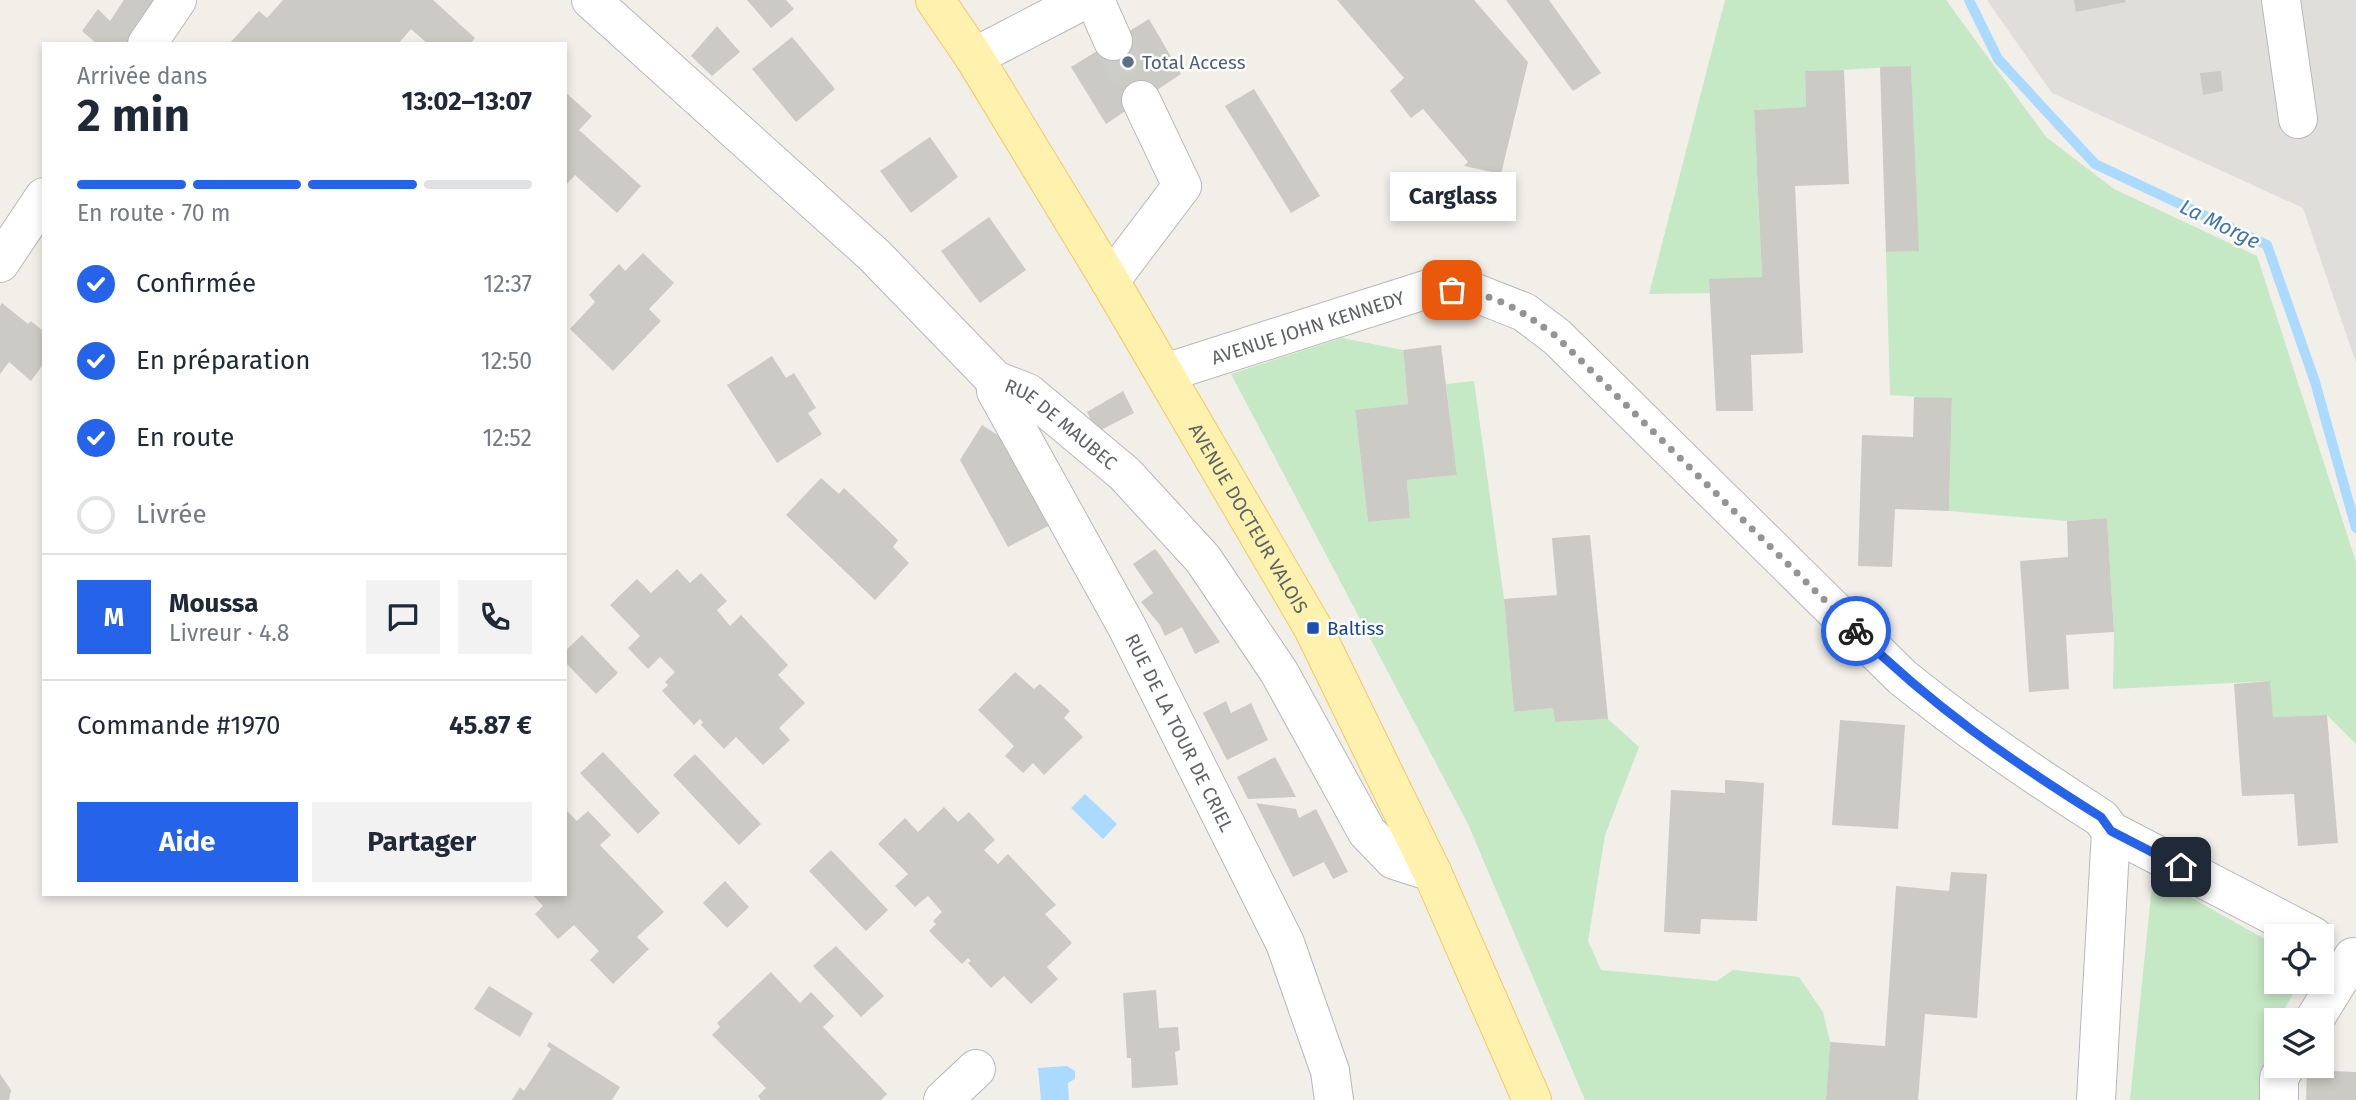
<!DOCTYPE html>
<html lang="fr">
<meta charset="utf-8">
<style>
body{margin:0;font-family:"Fira Sans",sans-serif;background:#f2f2f3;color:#1f2937;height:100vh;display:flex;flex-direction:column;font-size:26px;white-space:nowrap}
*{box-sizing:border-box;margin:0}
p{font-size:23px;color:#747a83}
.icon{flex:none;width:38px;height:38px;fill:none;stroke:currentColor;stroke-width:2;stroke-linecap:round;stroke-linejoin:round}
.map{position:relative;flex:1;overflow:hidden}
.panel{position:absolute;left:42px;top:42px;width:525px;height:854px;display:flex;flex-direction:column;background:#fff;border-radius:0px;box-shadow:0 4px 10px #0003}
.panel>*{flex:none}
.buttons{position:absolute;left:2264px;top:924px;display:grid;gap:14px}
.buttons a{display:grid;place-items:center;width:70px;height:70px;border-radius:0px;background:#fff;box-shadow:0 4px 10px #0003;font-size:35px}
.pin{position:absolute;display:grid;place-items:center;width:60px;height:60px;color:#fff;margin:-30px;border-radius:14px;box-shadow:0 4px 10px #0006}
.courier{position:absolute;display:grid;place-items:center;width:70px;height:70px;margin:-35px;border:5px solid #2563eb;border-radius:50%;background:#fff;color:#222;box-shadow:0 2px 9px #0007}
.bubble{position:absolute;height:49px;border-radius:0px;background:#fff;box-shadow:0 4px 10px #0003;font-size:23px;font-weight:700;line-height:49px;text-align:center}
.summary em{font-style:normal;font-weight:700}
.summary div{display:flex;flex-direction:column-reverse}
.summary{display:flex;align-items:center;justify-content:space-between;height:119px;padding:0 35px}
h1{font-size:46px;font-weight:700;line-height:52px}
.bar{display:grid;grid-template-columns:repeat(4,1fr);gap:10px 7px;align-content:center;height:84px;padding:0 35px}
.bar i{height:9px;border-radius:5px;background:#e0e1e3}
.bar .current{background:#2563eb}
.bar p{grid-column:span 4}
.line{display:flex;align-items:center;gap:18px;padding:0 35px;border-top:2px solid #e0e1e3}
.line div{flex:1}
.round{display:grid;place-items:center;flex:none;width:74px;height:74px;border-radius:0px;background:#f2f2f3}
ol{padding:0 35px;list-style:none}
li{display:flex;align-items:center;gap:21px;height:77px}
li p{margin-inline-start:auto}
li .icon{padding:7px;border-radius:50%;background:#2563eb;color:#fff;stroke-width:4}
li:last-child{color:#747a83}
li i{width:38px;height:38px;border:4px solid #e0e1e3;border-radius:50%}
.button{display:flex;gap:14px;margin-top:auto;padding:14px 35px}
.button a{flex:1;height:80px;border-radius:0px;background:#2563eb;color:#fff;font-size:28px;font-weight:700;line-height:80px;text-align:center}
.button a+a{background:#f2f2f3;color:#1f2937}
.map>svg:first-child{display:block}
.industrial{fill:#e0deda}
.green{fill:#c5e8c5}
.water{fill:#aadaff}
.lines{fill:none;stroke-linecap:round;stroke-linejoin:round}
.stream{stroke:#aadaff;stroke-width:10}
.building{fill:#cccac5}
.minor-tunnel{stroke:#ccccc8;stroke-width:38;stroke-dasharray:38 19;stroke-linecap:butt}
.minor-casing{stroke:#b5b8bc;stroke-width:40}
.major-casing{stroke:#f2c960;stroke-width:40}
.minor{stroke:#fff;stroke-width:38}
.major{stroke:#fff2af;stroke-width:38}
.done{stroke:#929495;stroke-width:7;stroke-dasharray:0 12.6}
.route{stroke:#2563eb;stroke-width:9}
.service-dot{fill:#5c6f8a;stroke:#fff;stroke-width:2.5}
.transit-dot{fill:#1a4fb4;stroke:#fff;stroke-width:2.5}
.labels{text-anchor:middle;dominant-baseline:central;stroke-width:5;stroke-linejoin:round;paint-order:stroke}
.service-label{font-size:19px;fill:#4e5e75;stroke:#fff;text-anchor:start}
.street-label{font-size:19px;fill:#5f6368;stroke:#fff}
.transit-label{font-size:19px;fill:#164399;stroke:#fff;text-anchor:start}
.water-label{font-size:21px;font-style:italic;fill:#4174aa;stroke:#fff}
</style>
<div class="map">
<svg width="2356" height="1100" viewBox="0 0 2356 1100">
<rect width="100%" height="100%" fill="#f1efe8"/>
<!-- industrial -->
<path class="industrial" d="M1987,0H2356V363L2303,208L2052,93Z"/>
<!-- green -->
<g class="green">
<path d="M1725,0H1946L2046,137L2114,189L2257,256L2356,562V744L2327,715L2273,717L2269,681L2113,689L2114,632L2107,518L2067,521L1949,511L1952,399L1890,395L1886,252L1918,251L1911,66L1805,72L1806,107L1754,110L1762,277L1709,280L1710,293L1649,294Z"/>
<path d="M1342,338L1403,350L1408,404L1355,411L1368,522L1410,518L1407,480L1457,475L1446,384L1474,381L1504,599L1514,712L1553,708L1555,722L1608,719L1639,747L1605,835L1588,941L1601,970L1717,981L1733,970L1799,977L1823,1012L1830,1042L1826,1100H1585L1468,824L1231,374Z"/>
<path d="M2153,876L2277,946V982H2300L2275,1025L2260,1079V1100H2130Z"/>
</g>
<!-- water -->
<g class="water">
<path d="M1085,794L1117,824L1103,839L1071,808Z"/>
<path d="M1067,1066L1075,1071V1079L1068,1083L1069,1100H1041L1038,1068Z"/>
</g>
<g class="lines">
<!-- stream -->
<path class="stream" d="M1969,0L1998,59L2095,164L2267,245L2315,382L2356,528"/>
</g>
<!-- building -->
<g class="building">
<path d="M124,0H165L136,44H97L82,31L98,9L110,21Z"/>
<path d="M283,0H433L475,38L470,44H428L411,29L398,44H229L259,11L267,18Z"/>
<path d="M747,0H786L794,9L771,28Z"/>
<path d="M1337,0H1474L1528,62L1501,174L1464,166L1468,162L1423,109L1411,118L1390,91L1404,78Z"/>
<path d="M1506,0H1549L1601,73L1573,91Z"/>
<path d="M2074,0H2125L2126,2L2076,12Z"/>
<path d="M1149,19L1181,74L1106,124L1071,67Z"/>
<path d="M717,26L740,52L712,76L691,56Z"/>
<path d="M792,37L835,89L796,122L752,69Z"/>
<path d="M1911,66L1919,251L1886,252L1880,67Z"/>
<path d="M1844,70L1849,184L1795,186L1803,353L1751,355L1753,411H1716L1709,279L1762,277L1754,110L1806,107L1805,71Z"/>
<path d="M2221,71L2223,91L2203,95L2200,73Z"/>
<path d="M1254,89L1320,196L1291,213L1225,106Z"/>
<path d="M565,92L592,116L579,130L641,186L617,213L575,175L565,186Z"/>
<path d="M930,137L958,177L911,213L880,171Z"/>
<path d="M989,217L1026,270L980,303L941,251Z"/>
<path d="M643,253L674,283L649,309L661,321L613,371L570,329L595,302L589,295L613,270L619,264L625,271Z"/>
<path d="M2,303L28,324L31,321L44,332V363L31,381L9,362L0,374V306Z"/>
<path d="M1441,345L1457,475L1407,480L1410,518L1368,522L1355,410L1408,404L1403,350Z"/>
<path d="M772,356L786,378L794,373L816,408L808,413L822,434L777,463L727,385Z"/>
<path d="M1123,391L1134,413L1097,432L1087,412Z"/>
<path d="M1914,397L1952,398L1949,511L1895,509L1892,567L1858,566L1862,435L1913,437Z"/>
<path d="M982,425L1008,442L1054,523L1008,547L960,460Z"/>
<path d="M821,478L839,494L844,488L898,540L893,547L909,563L875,600L786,515Z"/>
<path d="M2107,518L2114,632L2066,635L2069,689L2029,692L2020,561L2068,557L2067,521Z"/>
<path d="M1590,535L1608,719L1555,722L1553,708L1514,712L1504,599L1557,595L1552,538Z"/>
<path d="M1155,549L1162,558L1220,642L1195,654L1182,627L1165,636L1160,625L1141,602L1153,593L1133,564Z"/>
<path d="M677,569L690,583L701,573L727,601L717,610L730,626L741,615L788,665L778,675L805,703L779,728L790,740L763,765L736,737L724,749L701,725L703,722L700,719L694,725L662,691L668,685L665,682L675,672L660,657L648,669L628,648L640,636L610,605L637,579L651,593Z"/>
<path d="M582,635L618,673L596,694L565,662V651Z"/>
<path d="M1015,672L1034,689L1040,684L1070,711L1064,718L1083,737L1044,775L1033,763L1023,773L1005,756L1014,746L978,710Z"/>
<path d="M2270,681L2273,717L2327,715L2338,843L2298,846L2294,794L2242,796L2234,684Z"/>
<path d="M1226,701L1231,713L1251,703L1268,740L1227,760L1203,713Z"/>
<path d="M1840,720L1905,725L1898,829L1832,825Z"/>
<path d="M603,752L660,813L638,834L580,773Z"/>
<path d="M695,754L761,824L739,845L673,775Z"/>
<path d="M1275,757L1296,797L1248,799L1237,777Z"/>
<path d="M1725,780L1764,783L1757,921L1701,919L1700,934L1664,932L1671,790L1725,793Z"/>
<path d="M1256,803L1296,809L1299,818L1316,809L1348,872L1333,879L1324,862L1293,877Z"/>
<path d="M944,807L958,822L969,812L995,840L984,850L998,864L1008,854L1056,905L1045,914L1072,943L1047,967L1058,979L1031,1004L1004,976L991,988L968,963L971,961L968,958L962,964L929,931L936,924L933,921L942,912L928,896L915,907L895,886L908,874L878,844L905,818L918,832Z"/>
<path d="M565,809L577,821L588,811L611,835L600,845L664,912L637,937L649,949L613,984L590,960L599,951L574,925L558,939L535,914L543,906L532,894H565Z"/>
<path d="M831,850L888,910L866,931L809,871Z"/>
<path d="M1951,872L1987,874L1977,1018L1925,1014L1918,1100H1826L1830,1042L1885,1046L1896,886L1949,891Z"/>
<path d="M725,881L749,907L727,928L703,903Z"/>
<path d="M836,946L884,996L861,1017L813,966Z"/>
<path d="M771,972L800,1003L811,992L834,1016L823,1027L887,1094L881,1100H761L758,1096L766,1088L712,1035L720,1027L717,1023Z"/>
<path d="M489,986L533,1013L520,1037L474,1009Z"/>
<path d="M1156,990L1159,1028L1178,1027L1180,1050L1175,1052L1178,1085L1132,1088L1131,1058H1127L1123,993Z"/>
<path d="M549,1042L620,1087L612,1100H512L520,1087L524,1091L551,1049L547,1046Z"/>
<path d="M2307,1070L2356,1072V1100H2306Z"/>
<path d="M0,1074L11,1090L9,1100H0Z"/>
</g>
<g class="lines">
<!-- minor-tunnel -->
<path class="minor-tunnel" d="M1113,41L1141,100"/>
<defs>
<g id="minor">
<path id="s1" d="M591,0L874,255L995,380L1028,393L1125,474L1203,559L1279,672L1367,832L1394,860L1432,872"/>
<path d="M1095,0L1113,41"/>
<path d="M2281,0L2298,119"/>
<path d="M147,44L177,0"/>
<path d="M974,57L1084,0"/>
<path d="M0,263L44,197"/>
<path d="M1110,281L1182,186L1141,100"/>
<path id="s2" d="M1165,373L1431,288L1473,292L1524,312L1557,337L1902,677C1966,729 2032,774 2101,818L2111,831L2313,936"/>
<path id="s3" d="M995,380L996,391L1127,627L1285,943L1330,1071L1334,1100"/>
<path d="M2314,1020L2353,957"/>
<path d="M943,1100L976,1069"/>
<path d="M2096,1100L2111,831"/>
<path d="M2279,1100V1078L2286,1066"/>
</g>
<g id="major">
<path id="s4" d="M935,0L974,57L1110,281L1313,628L1432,872L1532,1100"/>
</g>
</defs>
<!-- minor casing -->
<use href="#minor" class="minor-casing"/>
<!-- major casing -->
<use href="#major" class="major-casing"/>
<!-- minor -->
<use href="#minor" class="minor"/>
<!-- major -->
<use href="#major" class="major"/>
</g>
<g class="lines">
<!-- done -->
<path class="done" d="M1452,290C1495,293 1524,312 1557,337L1856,631"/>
<!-- route -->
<path class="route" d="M1856,631C1932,706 2011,761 2101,817L2111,831L2181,867"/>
</g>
<!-- markers -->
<circle class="service-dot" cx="1128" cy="62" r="7"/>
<rect class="transit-dot" x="1306" y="621" width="14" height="14" rx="3.5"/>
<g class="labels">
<!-- service labels -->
<g class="service-label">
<text x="1142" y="62">Total Access</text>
</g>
<!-- street labels -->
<g class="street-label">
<text stroke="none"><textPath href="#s2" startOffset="150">AVENUE JOHN KENNEDY</textPath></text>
<text stroke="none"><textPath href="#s1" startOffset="635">RUE DE MAUBEC</textPath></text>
<text stroke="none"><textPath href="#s4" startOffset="606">AVENUE DOCTEUR VALOIS</textPath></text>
<text stroke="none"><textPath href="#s3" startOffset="399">RUE DE LA TOUR DE CRIEL</textPath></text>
</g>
<!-- transit labels -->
<g class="transit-label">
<text x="1327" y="628">Baltiss</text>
</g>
<!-- water labels -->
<g class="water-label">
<text transform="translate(2220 224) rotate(26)">La Morge</text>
</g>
</g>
</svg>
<div class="buttons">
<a><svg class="icon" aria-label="locate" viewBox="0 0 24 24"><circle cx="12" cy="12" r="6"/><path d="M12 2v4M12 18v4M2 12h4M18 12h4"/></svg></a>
<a><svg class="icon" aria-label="layers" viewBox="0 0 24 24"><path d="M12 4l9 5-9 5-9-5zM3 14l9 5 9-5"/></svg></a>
</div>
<div class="pin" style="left:1452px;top:290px;background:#ea580c"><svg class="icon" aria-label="bag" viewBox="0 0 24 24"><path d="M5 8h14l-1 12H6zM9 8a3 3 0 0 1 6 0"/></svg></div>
<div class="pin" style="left:2181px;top:867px;background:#1f2937"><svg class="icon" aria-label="home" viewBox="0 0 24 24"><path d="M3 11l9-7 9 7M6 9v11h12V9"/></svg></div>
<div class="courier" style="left:1856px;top:631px"><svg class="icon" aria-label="bike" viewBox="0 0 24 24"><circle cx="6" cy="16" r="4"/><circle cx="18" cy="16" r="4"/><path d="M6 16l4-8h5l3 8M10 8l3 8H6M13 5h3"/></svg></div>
<div class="bubble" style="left:1390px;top:172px;width:126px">Carglass</div>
<section class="panel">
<div class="summary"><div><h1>2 min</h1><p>Arrivée dans</p></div><em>13:02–13:07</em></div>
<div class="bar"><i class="current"></i><i class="current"></i><i class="current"></i><i></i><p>En route · 70 m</p></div>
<ol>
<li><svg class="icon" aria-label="check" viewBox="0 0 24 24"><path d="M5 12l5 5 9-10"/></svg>Confirmée<p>12:37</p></li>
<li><svg class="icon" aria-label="check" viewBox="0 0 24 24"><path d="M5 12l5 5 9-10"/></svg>En préparation<p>12:50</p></li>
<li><svg class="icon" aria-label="check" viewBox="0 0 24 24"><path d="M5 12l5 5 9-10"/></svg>En route<p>12:52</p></li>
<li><i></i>Livrée</li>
</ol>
<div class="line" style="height:126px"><b class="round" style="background:#2563eb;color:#fff">M</b><div><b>Moussa</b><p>Livreur · 4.8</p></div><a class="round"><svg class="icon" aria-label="chat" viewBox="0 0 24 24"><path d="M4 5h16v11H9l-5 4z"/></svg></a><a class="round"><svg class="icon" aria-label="phone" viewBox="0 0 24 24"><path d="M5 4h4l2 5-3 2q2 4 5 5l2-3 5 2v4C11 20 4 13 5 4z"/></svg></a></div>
<div class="line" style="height:91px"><div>Commande #1970</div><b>45.87 €</b></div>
<div class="button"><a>Aide</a><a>Partager</a></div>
</section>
</div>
